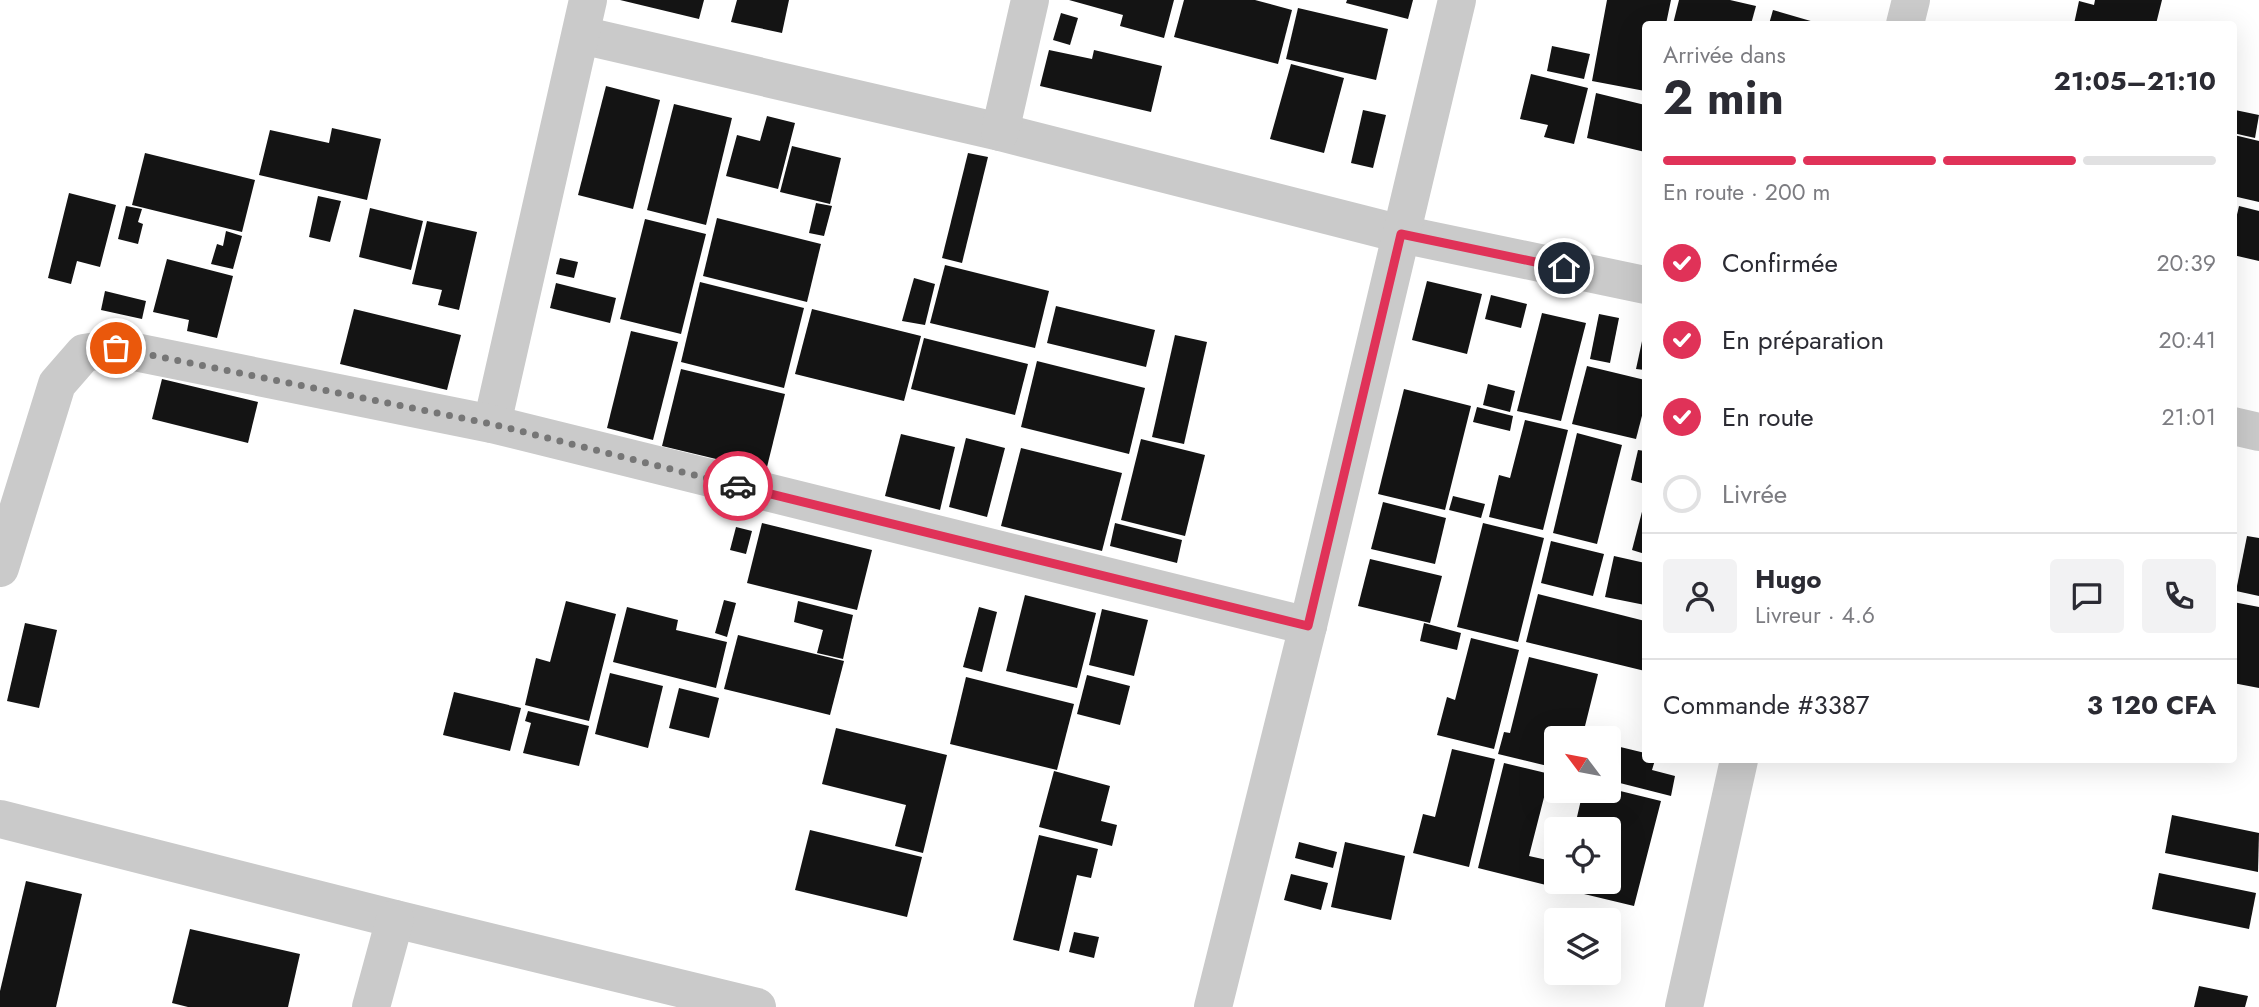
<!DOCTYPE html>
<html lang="fr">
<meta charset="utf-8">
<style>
body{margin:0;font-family:Jost,sans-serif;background:#f2f2f3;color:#2b2b33;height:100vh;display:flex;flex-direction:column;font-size:26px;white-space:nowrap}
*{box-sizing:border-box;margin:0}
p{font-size:23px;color:#7c7c81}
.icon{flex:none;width:38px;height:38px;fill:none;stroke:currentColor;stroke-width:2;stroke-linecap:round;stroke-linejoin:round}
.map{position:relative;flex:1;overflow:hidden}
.panel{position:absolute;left:1642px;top:21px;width:595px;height:742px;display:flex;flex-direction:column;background:#fff;border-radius:7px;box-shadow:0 7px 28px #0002}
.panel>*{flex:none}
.needle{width:46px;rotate:302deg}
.controls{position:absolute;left:1544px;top:726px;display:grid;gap:14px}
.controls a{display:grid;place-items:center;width:77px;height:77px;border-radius:7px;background:#fff;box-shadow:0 7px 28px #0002;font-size:35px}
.pin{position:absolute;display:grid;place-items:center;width:60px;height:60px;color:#fff;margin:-30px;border:4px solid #fff;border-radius:50%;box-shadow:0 2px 7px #0007}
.courier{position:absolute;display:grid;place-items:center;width:70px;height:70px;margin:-35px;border:5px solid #e03258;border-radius:50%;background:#fff;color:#222;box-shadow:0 2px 9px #0007}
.headline em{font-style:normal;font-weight:700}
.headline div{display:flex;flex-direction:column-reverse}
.headline{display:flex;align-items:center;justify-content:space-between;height:119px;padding:0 21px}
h1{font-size:46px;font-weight:700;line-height:52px}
.bar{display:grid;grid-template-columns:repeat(4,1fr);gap:10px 7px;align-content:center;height:84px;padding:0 21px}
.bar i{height:9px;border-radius:5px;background:#e1e1e2}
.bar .current{background:#e03258}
.bar p{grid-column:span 4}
.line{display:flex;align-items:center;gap:18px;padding:0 21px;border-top:2px solid #e1e1e2}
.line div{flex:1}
.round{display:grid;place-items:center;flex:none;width:74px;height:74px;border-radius:7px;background:#f2f2f3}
ol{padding:0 21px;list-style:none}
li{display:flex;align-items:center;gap:21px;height:77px}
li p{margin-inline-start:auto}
li .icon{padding:7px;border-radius:50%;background:#e03258;color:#fff;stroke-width:4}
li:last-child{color:#7c7c81}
li i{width:38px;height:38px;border:4px solid #e1e1e2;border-radius:50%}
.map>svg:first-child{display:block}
.building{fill:#141414}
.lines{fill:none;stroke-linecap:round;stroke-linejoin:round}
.minor{stroke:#cacaca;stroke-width:38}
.done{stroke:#767676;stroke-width:7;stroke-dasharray:0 12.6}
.route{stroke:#e03258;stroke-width:9}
</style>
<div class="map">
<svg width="2259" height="1007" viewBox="0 0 2259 1007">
<rect width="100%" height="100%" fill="#fff"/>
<!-- building -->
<g class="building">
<path d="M620,0H704L699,19Z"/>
<path d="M737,0H789L782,33L731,22Z"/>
<path d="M1069,0H1174L1164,38L1120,26L1123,15Z"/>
<path d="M1184,0H1255L1292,10L1278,64L1174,37Z"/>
<path d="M1347,0H1413L1408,19L1346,3Z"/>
<path d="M1607,0H1671L1666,24H1645V91L1592,81Z"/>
<path d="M1679,0H1730L1756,6L1751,24H1673Z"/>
<path d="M2095,0H2162L2156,24H2074L2079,1L2094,5Z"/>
<path d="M1298,8L1388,29L1376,80L1286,59Z"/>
<path d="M1773,10L1821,24H1769Z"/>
<path d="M1061,13L1078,18L1070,45L1053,40Z"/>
<path d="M1552,46L1590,54L1584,79L1547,71Z"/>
<path d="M1049,50L1092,59L1094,50L1162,66L1151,112L1040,86Z"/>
<path d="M1291,64L1344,78L1324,153L1270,139Z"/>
<path d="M1531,74L1588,88L1574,144L1544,137L1548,125L1520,119Z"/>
<path d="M606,86L660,100L633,209L578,195Z"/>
<path d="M1596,93L1645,105V152L1587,138Z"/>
<path d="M674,104L732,118L706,225L647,210Z"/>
<path d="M1363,110L1386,115L1373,168L1351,163Z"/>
<path d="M2235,110L2259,115L2255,138L2233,133Z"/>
<path d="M767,116L795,123L778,189L726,176L737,135L760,141Z"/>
<path d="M332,128L381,139L367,200L259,175L270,130L329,143Z"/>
<path d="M2234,135L2259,141V202L2233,196Z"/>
<path d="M792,146L841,158L830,204L780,192Z"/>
<path d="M145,153L255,180L242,232L132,205Z"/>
<path d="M968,153L988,157L962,263L942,258Z"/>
<path d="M69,193L116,205L100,267L77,261L71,284L48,278Z"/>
<path d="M318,196L341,201L330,242L309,237Z"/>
<path d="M816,203L832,206L824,236L809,233Z"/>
<path d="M126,206L142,209L138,222L143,224L138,244L118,239Z"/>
<path d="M2239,206L2259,211V261L2233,255V232Z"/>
<path d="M370,208L423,221L411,270L359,257Z"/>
<path d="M717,218L821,244L807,302L703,276Z"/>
<path d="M645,219L706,234L681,334L620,319Z"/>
<path d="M427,221L477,232L459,310L438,305L442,290L412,284Z"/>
<path d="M226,231L242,236L233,269L211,264L217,244L223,246Z"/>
<path d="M560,258L578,262L574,278L556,274Z"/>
<path d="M167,259L233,276L217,338L187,331L189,320L153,312Z"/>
<path d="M945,265L1049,291L1035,348L930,323Z"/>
<path d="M914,278L935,284L925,325L902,321Z"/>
<path d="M1427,281L1482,294L1467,354L1412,340Z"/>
<path d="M700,282L804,308L784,388L681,362Z"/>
<path d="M556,283L616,298L610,323L550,308Z"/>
<path d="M105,291L146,301L142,319L101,310Z"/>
<path d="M1491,295L1527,304L1521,328L1485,319Z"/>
<path d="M1056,306L1155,330L1146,367L1047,343Z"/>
<path d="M354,309L461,335L447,390L340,364Z"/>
<path d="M812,309L921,336L904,401L795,374Z"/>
<path d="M1542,313L1586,323L1561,421L1517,411Z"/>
<path d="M1599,314L1619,318L1610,363L1590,359Z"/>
<path d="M631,331L678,342L653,440L607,428Z"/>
<path d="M1644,332H1645V370L1636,369Z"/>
<path d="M1175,335L1207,342L1184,444L1152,437Z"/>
<path d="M924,338L1028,364L1015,415L911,389Z"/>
<path d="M1037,361L1145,388L1129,454L1021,427Z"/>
<path d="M1587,366L1645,380V404L1636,439L1572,424Z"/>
<path d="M681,369L785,394L766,471L662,446Z"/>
<path d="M162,379L258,402L248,443L152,419Z"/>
<path d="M1488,384L1515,391L1510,412L1483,405Z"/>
<path d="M1404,389L1471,406L1445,510L1378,494Z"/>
<path d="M1477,407L1513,416L1510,431L1473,422Z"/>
<path d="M1525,420L1568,430L1543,530L1489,517L1499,475L1510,478Z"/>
<path d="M1577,433L1622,445L1597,544L1553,533Z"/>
<path d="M901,434L955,447L940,510L885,496Z"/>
<path d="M966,438L1005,448L987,517L949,507Z"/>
<path d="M1141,439L1205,455L1185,536L1121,520Z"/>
<path d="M1021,448L1122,473L1102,551L1001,526Z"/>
<path d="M1638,450L1645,451V484L1631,480Z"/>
<path d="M1453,496L1485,504L1481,518L1449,510Z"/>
<path d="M1383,502L1446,518L1435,564L1371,549Z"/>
<path d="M1644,504H1645V554L1632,550Z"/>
<path d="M762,523L872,550L857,610L747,583Z"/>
<path d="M1115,523L1182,540L1177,563L1110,546Z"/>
<path d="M1483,523L1544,538L1518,642L1457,627Z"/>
<path d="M736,527L752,531L746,554L730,550Z"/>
<path d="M2247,536L2259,538V596L2236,591Z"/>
<path d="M1551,541L1604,554L1593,596L1541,583Z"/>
<path d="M1614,556L1645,563V605L1605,597Z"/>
<path d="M1370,559L1442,576L1430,623L1358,606Z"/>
<path d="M1538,594L1645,621V671L1526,642Z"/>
<path d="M1025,595L1096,613L1077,688L1006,671Z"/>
<path d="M724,600L736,603L727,637L715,633Z"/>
<path d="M566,601L616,614L589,721L525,705L536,658L550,662Z"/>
<path d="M798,601L853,615L843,659L817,653L823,630L794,622Z"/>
<path d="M2233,602L2259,607V688L2233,683Z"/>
<path d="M627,607L678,620L676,630L727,642L716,688L613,662Z"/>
<path d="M979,607L997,612L982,672L963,667Z"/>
<path d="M1102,609L1148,620L1134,676L1089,665Z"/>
<path d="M25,623L57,630L39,708L7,701Z"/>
<path d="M1424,623L1461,633L1457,650L1420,641Z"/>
<path d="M738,635L844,661L830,715L724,689Z"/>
<path d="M1471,638L1519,650L1494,749L1437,735L1447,697L1455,700Z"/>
<path d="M1529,657L1598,674L1582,738H1556V768L1498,754L1504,732L1510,733Z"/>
<path d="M610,673L663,686L648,748L595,734Z"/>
<path d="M1087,675L1130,686L1120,725L1077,714Z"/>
<path d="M966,677L1074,704L1057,770L950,744Z"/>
<path d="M679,688L719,698L709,738L669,728Z"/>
<path d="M454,692L521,708L510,751L443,735Z"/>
<path d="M528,711L589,726L579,766L523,753L531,723L525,721Z"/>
<path d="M836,728L947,755L923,853L895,846L906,805L822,784Z"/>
<path d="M1608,744L1645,753V760H1655L1652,770L1675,776L1671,796L1608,780Z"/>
<path d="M1452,749L1495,759L1469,867L1413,853L1423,814L1435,817Z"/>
<path d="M1504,763L1550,774L1529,856L1556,862L1554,887L1478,868Z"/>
<path d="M1054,771L1110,786L1101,821L1117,825L1112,846L1039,827Z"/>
<path d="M1608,788L1661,801L1634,906L1559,888L1560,882H1608V830H1574L1583,791H1608Z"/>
<path d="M2172,815L2259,833L2258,872L2165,853Z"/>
<path d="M810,830L922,857L907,917L795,890Z"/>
<path d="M1039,835L1098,849L1091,878L1077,875L1059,951L1013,940Z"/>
<path d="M1299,842L1337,852L1333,868L1295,858Z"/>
<path d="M1345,842L1405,856L1391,920L1331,907Z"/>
<path d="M2159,873L2256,893L2249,929L2152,909Z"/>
<path d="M1291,874L1328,883L1321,910L1284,900Z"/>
<path d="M26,881L82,894L56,1007H0V991Z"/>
<path d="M190,929L300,954L288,1007H188L172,1003Z"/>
<path d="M1074,932L1099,937L1094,958L1069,952Z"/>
<path d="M2199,986L2248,996L2245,1007H2194Z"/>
</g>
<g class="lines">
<!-- minor -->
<g class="minor">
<path d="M1905,24L1911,0"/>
<path d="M581,35L1000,132L1401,234L1645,285"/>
<path d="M1000,132L1030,0"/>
<path d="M492,424L588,0"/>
<path d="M2233,426L2259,432"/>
<path d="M0,568L57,384L84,353L115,348L492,424L1308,626"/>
<path d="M0,819L395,919L757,1007"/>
<path d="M371,1007L395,919"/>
<path d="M1213,1007L1308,626L1457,0"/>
<path d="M1684,1007L1739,760"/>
</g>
</g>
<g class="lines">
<!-- done -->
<path class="done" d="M116,348L492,424L738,486"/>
<!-- route -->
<path class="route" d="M738,486L1308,626L1401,234L1564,268"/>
</g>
</svg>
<div class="controls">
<a><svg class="needle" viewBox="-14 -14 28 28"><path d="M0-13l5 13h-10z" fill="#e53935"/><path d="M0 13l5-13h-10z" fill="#7c7c81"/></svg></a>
<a><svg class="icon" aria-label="locate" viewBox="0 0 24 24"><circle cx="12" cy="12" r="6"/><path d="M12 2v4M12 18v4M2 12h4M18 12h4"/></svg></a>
<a><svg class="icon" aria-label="layers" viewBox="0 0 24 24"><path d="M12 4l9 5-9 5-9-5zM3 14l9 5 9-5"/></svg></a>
</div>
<div class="pin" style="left:116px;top:348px;background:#ea580c"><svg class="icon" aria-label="bag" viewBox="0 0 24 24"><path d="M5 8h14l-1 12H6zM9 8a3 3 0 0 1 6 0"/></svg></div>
<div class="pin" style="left:1564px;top:268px;background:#1f2937"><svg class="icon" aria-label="home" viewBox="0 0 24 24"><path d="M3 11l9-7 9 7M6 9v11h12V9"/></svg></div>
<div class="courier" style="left:738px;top:486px"><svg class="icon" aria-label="car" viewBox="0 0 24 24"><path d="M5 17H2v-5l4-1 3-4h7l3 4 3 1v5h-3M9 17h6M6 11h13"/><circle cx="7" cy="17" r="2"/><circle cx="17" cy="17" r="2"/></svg></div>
<section class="panel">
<div class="headline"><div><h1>2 min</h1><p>Arrivée dans</p></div><em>21:05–21:10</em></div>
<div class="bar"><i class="current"></i><i class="current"></i><i class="current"></i><i></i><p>En route · 200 m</p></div>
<ol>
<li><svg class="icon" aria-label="check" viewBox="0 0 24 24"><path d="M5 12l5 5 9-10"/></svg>Confirmée<p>20:39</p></li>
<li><svg class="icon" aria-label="check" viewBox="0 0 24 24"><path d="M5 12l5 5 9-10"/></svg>En préparation<p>20:41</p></li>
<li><svg class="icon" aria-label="check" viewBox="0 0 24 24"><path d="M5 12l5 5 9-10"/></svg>En route<p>21:01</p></li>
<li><i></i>Livrée</li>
</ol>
<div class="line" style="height:126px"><a class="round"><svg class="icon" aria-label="person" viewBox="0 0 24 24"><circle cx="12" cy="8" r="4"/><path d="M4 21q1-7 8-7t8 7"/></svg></a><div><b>Hugo</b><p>Livreur · 4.6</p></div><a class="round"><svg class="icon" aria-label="chat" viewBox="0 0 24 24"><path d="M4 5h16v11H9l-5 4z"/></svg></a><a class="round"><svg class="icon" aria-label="phone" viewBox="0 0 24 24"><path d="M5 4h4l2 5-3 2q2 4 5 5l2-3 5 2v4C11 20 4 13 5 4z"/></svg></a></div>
<div class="line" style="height:91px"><div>Commande #3387</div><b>3 120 CFA</b></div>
</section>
</div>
